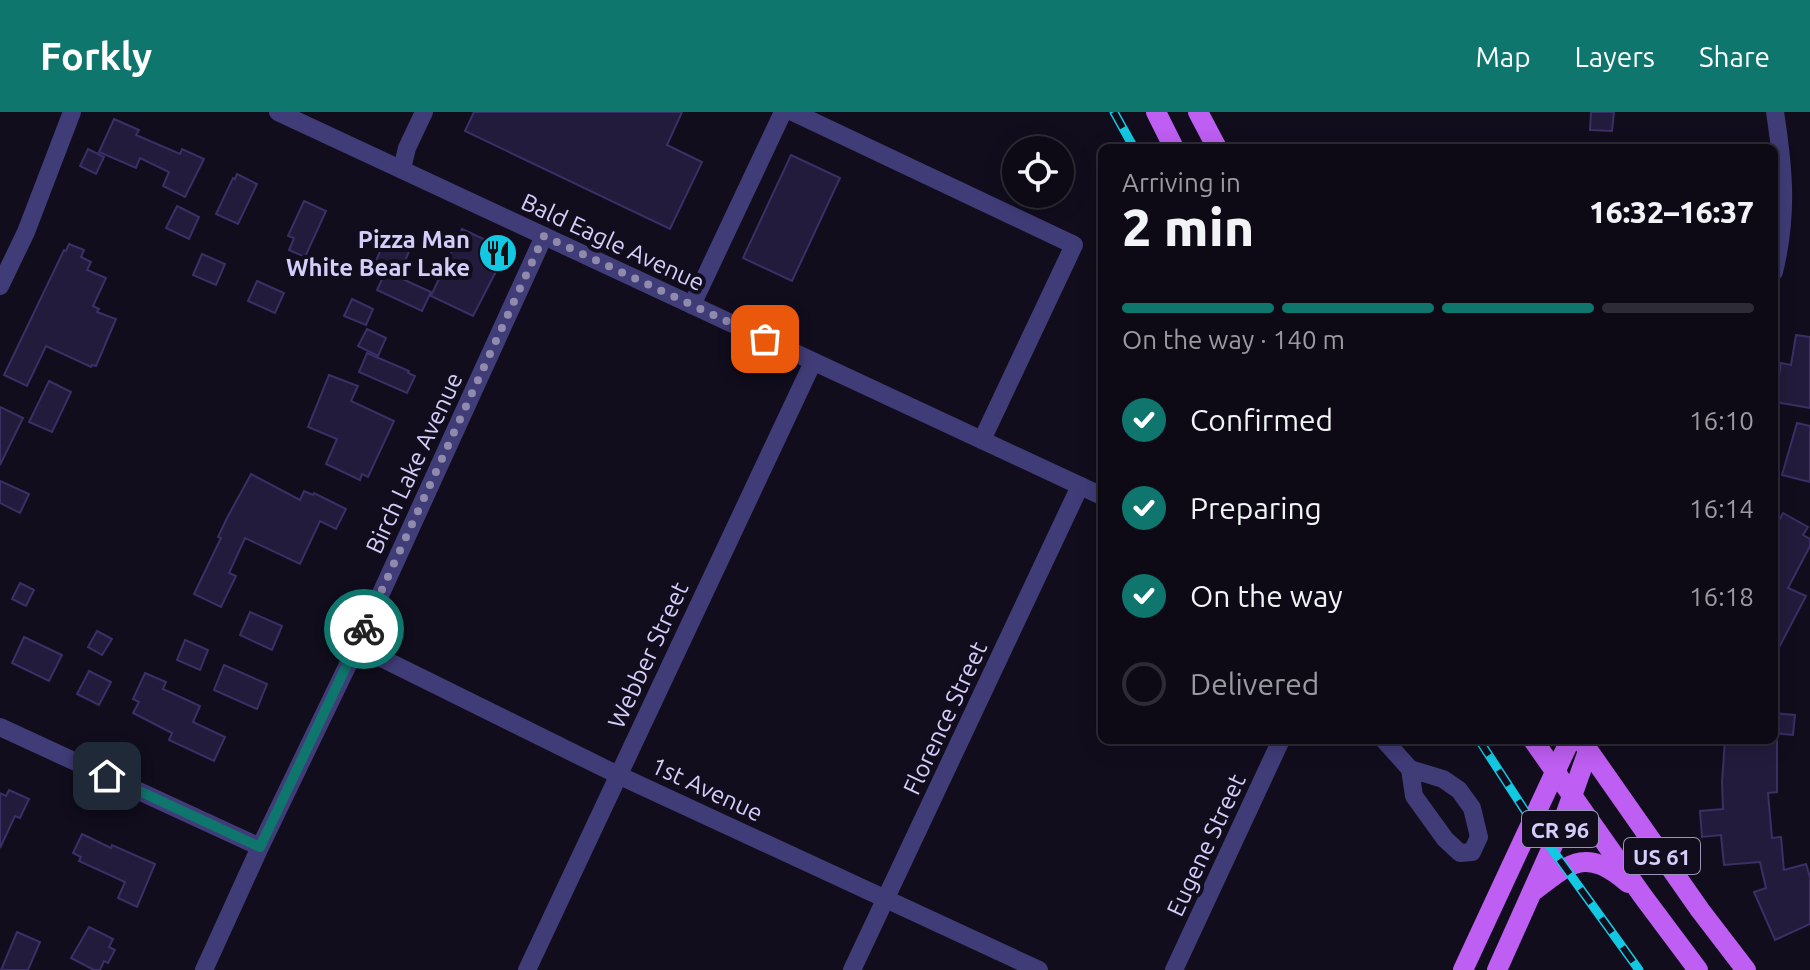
<!DOCTYPE html>
<meta charset="utf-8">
<style>
body{margin:0;font-family:Ubuntu,sans-serif;background:#16131f;color:#f1f3f6;height:100vh;display:flex;flex-direction:column;font-size:30px;white-space:nowrap}
*{box-sizing:border-box;margin:0}
p{font-size:26px;color:#9a9aa1}
.icon{flex:none;width:44px;height:44px;fill:none;stroke:currentColor;stroke-width:2;stroke-linecap:round;stroke-linejoin:round}
.map{position:relative;flex:1;overflow:hidden}
.panel{position:absolute;left:1098px;top:32px;width:680px;height:600px;display:flex;flex-direction:column;background:#0d0a16;border-radius:12px;box-shadow:0 4px 20px #0003,0 0 0 2px #2d2b35}
.panel>*{flex:none}
.buttons{position:absolute;left:1002px;top:24px;display:grid;gap:16px}
.buttons a{display:grid;place-items:center;width:72px;height:72px;border-radius:50%;background:#0d0a16;box-shadow:0 4px 20px #0003,0 0 0 2px #2d2b35;font-size:40px}
.pin{position:absolute;display:grid;place-items:center;width:68px;height:68px;color:#fff;margin:-34px;border-radius:16px;box-shadow:0 4px 12px #0006}
.courier{position:absolute;display:grid;place-items:center;width:80px;height:80px;margin:-40px;border:6px solid #0f766e;border-radius:50%;background:#fff;color:#222;box-shadow:0 2px 10px #0007}
.summary em{font-style:normal;font-weight:800}
.summary div{display:flex;flex-direction:column-reverse}
.summary{display:flex;align-items:center;justify-content:space-between;height:136px;padding:0 24px}
h1{font-size:52px;font-weight:800;line-height:60px}
.bar{display:grid;grid-template-columns:repeat(4,1fr);gap:12px 8px;align-content:center;height:96px;padding:0 24px}
.bar i{height:10px;border-radius:6px;background:#2d2b35}
.bar .on{background:#0f766e}
.bar p{grid-column:span 4}
ol{padding:0 24px;list-style:none}
li{display:flex;align-items:center;gap:24px;height:88px}
li p{margin-inline-start:auto}
li .icon{padding:8px;border-radius:50%;background:#0f766e;color:#fff;stroke-width:4}
li:last-child{color:#9a9aa1}
li i{width:44px;height:44px;border:4px solid #2d2b35;border-radius:50%}
header{display:flex;align-items:center;gap:48px;box-sizing:border-box;height:112px;padding:0 40px;background:#0f766e;color:#fff}
header strong{font-size:38px}
nav{display:flex;gap:44px;margin-inline-start:auto;font-size:28px}
.map>svg:first-child{display:block}
.building{fill:#231b3c;stroke:#3b2f66;stroke-width:2}
.lines{fill:none;stroke-linecap:round;stroke-linejoin:round}
.minor{stroke:#403c78;stroke-width:18}
.major{stroke:#be5ef2;stroke-width:20}
.rail-casing{stroke:#13c8e2;stroke-width:9}
.rail{stroke:#110d1d;stroke-width:6;stroke-dasharray:18;stroke-linecap:butt}
.done{stroke:#908aad;stroke-width:8;stroke-dasharray:0 14.4}
.route{stroke:#0f766e;stroke-width:10}
.labels{text-anchor:middle;dominant-baseline:central;stroke-width:8;stroke-linejoin:round;paint-order:stroke}
.shield{fill:#110d1d;stroke:#9a94b8;stroke-width:2}
.shield-label{font-size:22px;font-weight:bold;fill:#d4cefb}
.poi-label{font-size:24px;font-weight:bold;fill:#d4cefb;stroke:#110d1d;text-anchor:end}
.street-label{font-size:24px;fill:#d4cefb;stroke:#110d1d}
</style>
<header>
<strong>Forkly</strong>
<nav><a>Map</a><a>Layers</a><a>Share</a></nav>
</header>
<div class="map">
<svg width="1810" height="858" viewBox="0 0 1810 858">
<rect width="100%" height="100%" fill="#110d1d"/>
<!-- building -->
<g class="building">
<path d="M474,0H682L667,33L702,50L670,117L465,19Z"/>
<path d="M1591,0H1614L1612,19L1590,18Z"/>
<path d="M114,7L139,18L136,23L180,42L182,37L204,47L185,85L163,74L169,60L140,46L136,56L99,40Z"/>
<path d="M88,37L104,45L96,62L80,54Z"/>
<path d="M791,43L840,66L792,169L743,146Z"/>
<path d="M237,62L257,72L238,112L216,102L233,66L235,67Z"/>
<path d="M304,89L326,99L305,145L289,138L294,126L288,124Z"/>
<path d="M177,94L199,105L189,127L166,116Z"/>
<path d="M462,117L507,138L473,204L431,184Z"/>
<path d="M388,121L396,125L398,122L414,128L398,165L431,180L422,199L377,178L384,163L372,158Z"/>
<path d="M69,132L84,138L81,145L91,150L87,158L106,166L93,194L99,197L97,200L116,207L96,254L92,253L91,255L46,234L27,274L4,263L64,138L66,139Z"/>
<path d="M202,142L225,152L216,173L193,163Z"/>
<path d="M257,169L284,181L275,201L248,189Z"/>
<path d="M352,187L373,197L366,213L344,204Z"/>
<path d="M367,217L386,226L378,244L358,234Z"/>
<path d="M1796,223L1810,225V296L1775,290L1781,251L1791,253Z"/>
<path d="M367,241L409,259L408,261L415,264L407,281L359,260Z"/>
<path d="M329,263L358,274L351,289L394,309L368,365L362,362L360,368L326,352L337,327L308,315Z"/>
<path d="M49,269L71,280L52,320L29,310Z"/>
<path d="M0,295L23,306L0,353Z"/>
<path d="M1797,311L1810,314V370L1782,363Z"/>
<path d="M251,362L300,388L304,379L313,383L314,381L346,397L336,417L320,409L300,452L245,426L229,461L236,464L221,495L194,482L221,426L218,425L227,406Z"/>
<path d="M0,369L29,382L20,401L0,391Z"/>
<path d="M1783,401L1808,415L1803,423L1810,427V434L1788,476L1806,484L1774,545V418Z"/>
<path d="M20,471L34,478L26,494L12,487Z"/>
<path d="M250,500L282,514L272,538L240,523Z"/>
<path d="M97,519L112,527L102,543L88,535Z"/>
<path d="M24,525L62,543L49,569L12,551Z"/>
<path d="M185,528L208,538L200,558L177,548Z"/>
<path d="M224,553L267,572L257,597L214,578Z"/>
<path d="M89,559L111,570L99,593L77,582Z"/>
<path d="M145,561L166,570L163,577L200,594L193,610L225,625L214,649L169,628L172,621L133,601L139,590L133,587Z"/>
<path d="M1774,601L1795,603L1793,623L1774,621Z"/>
<path d="M1725,628H1777V680L1768,681L1772,726L1781,725L1784,758L1806,752L1810,765V812L1775,828L1754,780L1766,776L1760,750L1724,753L1721,723L1702,725L1700,699L1723,697L1722,670Z"/>
<path d="M9,678L29,687L20,706L15,704L0,736V681L6,684Z"/>
<path d="M82,722L111,736L112,733L155,752L137,795L118,786L125,770L79,749L81,745L73,741Z"/>
<path d="M89,815L113,827L109,835L115,838L108,851L104,849L100,858H94L71,846Z"/>
<path d="M17,820L40,830L28,858H1Z"/>
</g>
<g class="lines">
<!-- minor -->
<g class="minor">
<path d="M278,0L1102,384"/>
<path d="M793,0L1074,133L982,328"/>
<path d="M402,57L407,36L424,0"/>
<path d="M1774,160C1788,102 1784,58 1775,0"/>
<path d="M0,174L26,120L72,0"/>
<path d="M692,193L783,0"/>
<path d="M357,534L618,663L1039,858"/>
<path d="M0,615L260,735"/>
<path d="M1384,628L1410,657L1443,667L1459,678L1472,696L1479,725L1472,740L1460,741L1445,727L1414,684L1410,657"/>
<path d="M204,858L260,735L357,534L544,124"/>
<path d="M527,858L813,250"/>
<path d="M852,858L1080,374"/>
<path d="M1174,858L1281,628"/>
</g>
<!-- major -->
<g class="major">
<path d="M1156,0L1174,36"/>
<path d="M1198,0L1217,36"/>
<path d="M1533,628L1642,783L1698,858"/>
<path d="M1581,628L1700,798L1746,858"/>
<path d="M1535,778C1572,749 1587,736 1628,771"/>
<path d="M1463,858L1570,628"/>
<path d="M1497,858L1561,715L1588,639"/>
</g>
<defs>
<g id="rail">
<path d="M1114,0L1134,36"/>
<path d="M1479,628L1533,711L1639,858"/>
</g>
</defs>
<!-- rail casing -->
<use href="#rail" class="rail-casing"/>
<!-- rail -->
<use href="#rail" class="rail"/>
</g>
<g class="lines">
<!-- done -->
<path class="done" d="M364,517L544,124L765,227"/>
<!-- route -->
<path class="route" d="M107,664L260,735L364,517"/>
</g>
<!-- icons -->
<defs>
<symbol id="restaurant-disc" viewBox="-11 -11 22 22"><circle r="9.5" fill="#13c8e2" stroke="#110d1d"/><path d="M-5-6h1v4h1v-4h1v4h1v-4h1v5L-1.5 .5V6h-2V.5L-5-1ZM5-6V6H3V1.5H1.5Q1.5-4 5-6Z" fill="#111"/></symbol>
</defs>
<g fill-rule="evenodd">
<use href="#restaurant-disc" x="476" y="119" width="44" height="44"/>
</g>
<g class="labels">
<!-- shield labels -->
<g class="shield">
<rect x="1522" y="699" width="76" height="36" rx="6"/>
<rect x="1624" y="726" width="76" height="36" rx="6"/>
</g>
<g class="shield-label">
<text x="1560" y="717">CR 96</text>
<text x="1662" y="744">US 61</text>
</g>
<!-- poi labels -->
<g class="poi-label">
<text x="470" y="127">Pizza Man<tspan x="470" dy="28">White Bear Lake</tspan></text>
</g>
<!-- street labels -->
<g class="street-label">
<text transform="translate(613 130) rotate(25)">Bald Eagle Avenue</text>
<text transform="translate(414 351) rotate(-65)">Birch Lake Avenue</text>
<text transform="translate(648 543) rotate(-65)">Webber Street</text>
<text transform="translate(945 606) rotate(-65)">Florence Street</text>
<text transform="translate(707 677) rotate(25)">1st Avenue</text>
<text transform="translate(1206 733) rotate(-65)">Eugene Street</text>
</g>
</g>
</svg>
<div class="buttons">
<a><svg class="icon" aria-label="locate" viewBox="0 0 24 24"><circle cx="12" cy="12" r="6"/><path d="M12 2v4M12 18v4M2 12h4M18 12h4"/></svg></a>
</div>
<div class="pin" style="left:765px;top:227px;background:#ea580c"><svg class="icon" aria-label="bag" viewBox="0 0 24 24"><path d="M5 8h14l-1 12H6zM9 8a3 3 0 0 1 6 0"/></svg></div>
<div class="pin" style="left:107px;top:664px;background:#1f2937"><svg class="icon" aria-label="home" viewBox="0 0 24 24"><path d="M3 11l9-7 9 7M6 9v11h12V9"/></svg></div>
<div class="courier" style="left:364px;top:517px"><svg class="icon" aria-label="bike" viewBox="0 0 24 24"><circle cx="6" cy="16" r="4"/><circle cx="18" cy="16" r="4"/><path d="M6 16l4-8h5l3 8M10 8l3 8H6M13 5h3"/></svg></div>
<section class="panel">
<div class="summary"><div><h1>2 min</h1><p>Arriving in</p></div><em>16:32–16:37</em></div>
<div class="bar"><i class="on"></i><i class="on"></i><i class="on"></i><i></i><p>On the way · 140 m</p></div>
<ol>
<li><svg class="icon" aria-label="check" viewBox="0 0 24 24"><path d="M5 12l5 5 9-10"/></svg>Confirmed<p>16:10</p></li>
<li><svg class="icon" aria-label="check" viewBox="0 0 24 24"><path d="M5 12l5 5 9-10"/></svg>Preparing<p>16:14</p></li>
<li><svg class="icon" aria-label="check" viewBox="0 0 24 24"><path d="M5 12l5 5 9-10"/></svg>On the way<p>16:18</p></li>
<li><i></i>Delivered</li>
</ol>
</section>
</div>
